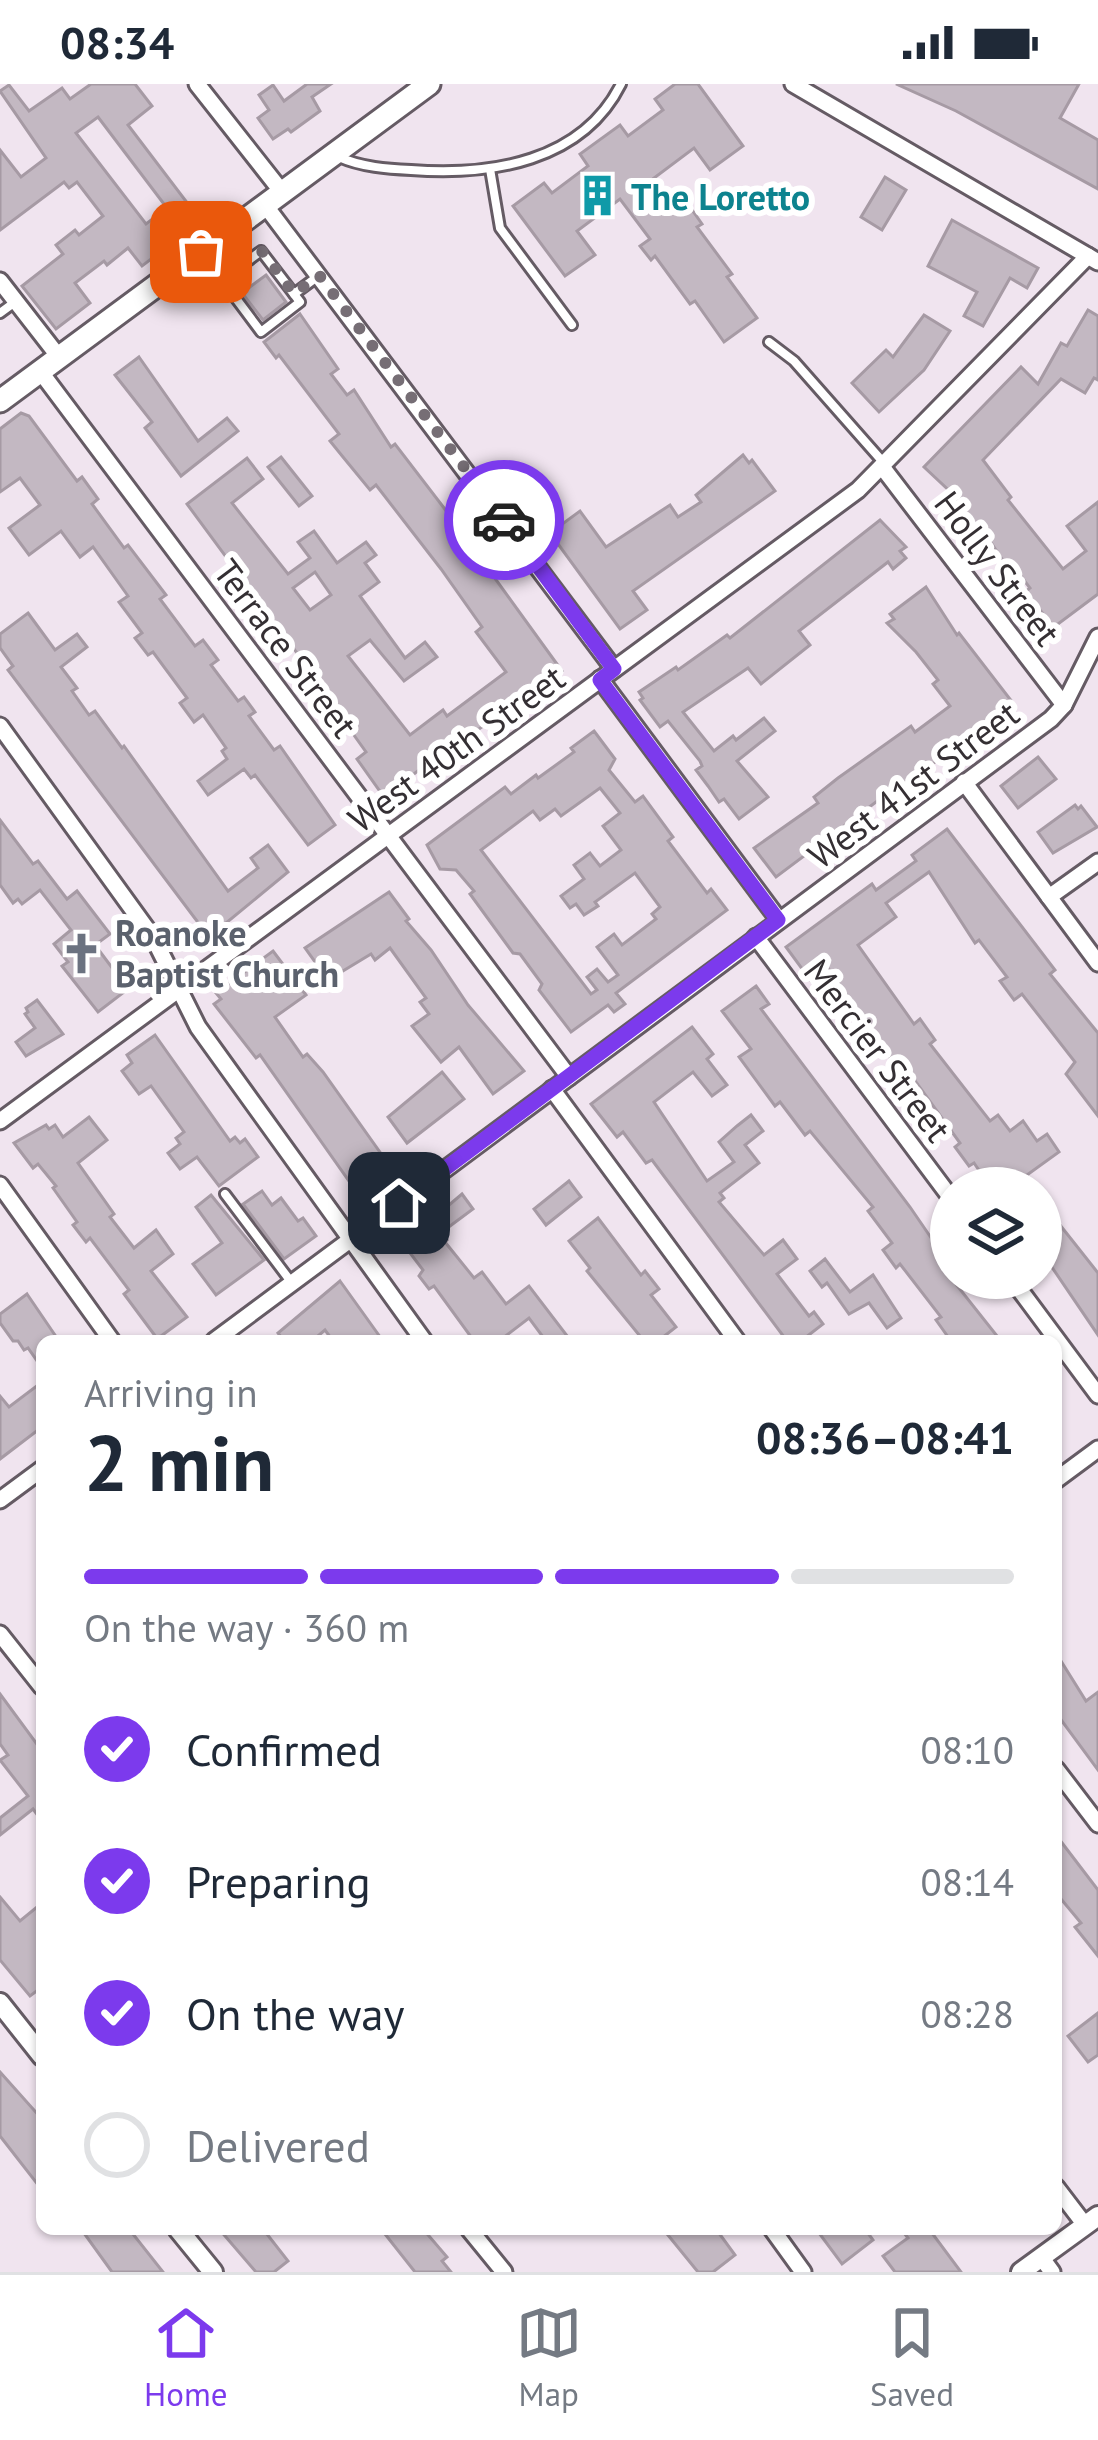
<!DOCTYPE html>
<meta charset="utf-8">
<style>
body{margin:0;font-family:"PT Sans",sans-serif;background:#f6f6f7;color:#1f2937;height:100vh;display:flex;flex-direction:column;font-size:45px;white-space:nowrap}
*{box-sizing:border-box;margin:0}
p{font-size:39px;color:#747a83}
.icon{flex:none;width:66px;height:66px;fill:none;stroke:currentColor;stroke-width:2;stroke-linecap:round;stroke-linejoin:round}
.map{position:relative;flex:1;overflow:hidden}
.side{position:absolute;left:36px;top:1251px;width:1026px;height:900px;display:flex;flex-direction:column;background:#fff;border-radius:18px;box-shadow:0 3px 9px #0004}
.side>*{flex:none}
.buttons{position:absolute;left:930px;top:1083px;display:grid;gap:24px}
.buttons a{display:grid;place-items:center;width:132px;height:132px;border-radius:50%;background:#fff;box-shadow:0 3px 9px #0004;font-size:60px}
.pin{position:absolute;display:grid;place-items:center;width:102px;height:102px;color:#fff;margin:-51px;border-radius:24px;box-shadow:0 6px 18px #0006}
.courier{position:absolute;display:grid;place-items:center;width:120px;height:120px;margin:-60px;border:9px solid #7c3aed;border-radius:50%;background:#fff;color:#222;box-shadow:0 3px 15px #0007}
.summary em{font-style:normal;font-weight:700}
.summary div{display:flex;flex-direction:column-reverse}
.summary{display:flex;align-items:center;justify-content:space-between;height:204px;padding:0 48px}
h1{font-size:78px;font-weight:700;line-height:90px}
.bar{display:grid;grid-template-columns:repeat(4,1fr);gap:18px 12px;align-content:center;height:144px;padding:0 48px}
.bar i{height:15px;border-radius:9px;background:#e0e1e3}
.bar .selected{background:#7c3aed}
.bar p{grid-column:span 4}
ol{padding:0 48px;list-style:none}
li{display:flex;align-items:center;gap:36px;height:132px}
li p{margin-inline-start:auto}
li .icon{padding:12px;border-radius:50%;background:#7c3aed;color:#fff;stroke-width:4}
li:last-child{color:#747a83}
li i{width:66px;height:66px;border:6px solid #e0e1e3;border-radius:50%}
.status{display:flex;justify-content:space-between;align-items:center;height:84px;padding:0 60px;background:#fff;direction:ltr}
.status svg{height:33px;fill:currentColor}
.menu{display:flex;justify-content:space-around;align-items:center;height:168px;border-top:3px solid #e0e1e3;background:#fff;font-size:33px;color:#747a83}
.menu a{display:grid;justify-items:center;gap:6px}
.menu .selected{color:#7c3aed}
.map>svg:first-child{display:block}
.building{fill:#c3b8c2;stroke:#a69aa4;stroke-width:3;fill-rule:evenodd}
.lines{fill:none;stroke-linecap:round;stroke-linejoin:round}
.service-casing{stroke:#655b64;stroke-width:14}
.minor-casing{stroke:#655b64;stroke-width:21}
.tertiary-casing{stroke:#655b64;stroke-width:24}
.secondary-casing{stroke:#655b64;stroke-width:27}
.service{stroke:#fff;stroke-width:8}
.minor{stroke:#fff;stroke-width:15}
.tertiary{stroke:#fff;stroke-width:18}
.secondary{stroke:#fff;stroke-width:21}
.done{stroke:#766e75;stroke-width:12;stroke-dasharray:0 21.6}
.route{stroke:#7c3aed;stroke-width:15}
.labels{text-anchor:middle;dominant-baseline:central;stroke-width:12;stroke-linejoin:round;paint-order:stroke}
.culture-label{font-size:36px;font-weight:bold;fill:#0d838f;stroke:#fff;text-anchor:start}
.street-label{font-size:36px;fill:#342f33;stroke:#fff}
.worship-label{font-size:36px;font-weight:bold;fill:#5b616d;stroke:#fff;text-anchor:start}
</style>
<div class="status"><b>08:34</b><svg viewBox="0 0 49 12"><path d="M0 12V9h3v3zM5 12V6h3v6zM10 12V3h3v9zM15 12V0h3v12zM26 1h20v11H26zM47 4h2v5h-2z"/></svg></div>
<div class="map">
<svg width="1098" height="2188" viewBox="0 0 1098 2188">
<rect width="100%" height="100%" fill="#f0e4ef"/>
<!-- building -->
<g class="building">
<path d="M91,0H135L152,22L128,41L201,137L142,182L128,164L107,181L104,177L75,199L90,219L56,245L22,202L63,170L56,161L75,146L79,151L103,132L77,98L69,104L64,98L0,146V66L21,93L46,74L0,7L9,1L29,27L62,4L70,15ZM98,33L167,124L146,140L76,49Z"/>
<path d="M307,0H331L312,13L320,27L291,48L288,45L273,55L258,34L269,26L259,11L273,1L284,17Z"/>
<path d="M675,0H698L743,62L710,86L694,64L654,94L681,130L690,123L702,140L697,143L732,190L727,193L757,234L724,258L695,217L690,220L655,172L651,176L640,162L650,155L620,115L577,147L595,171L565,192L513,122L544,99L552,109L588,82L580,70L620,41L628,52L663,26L655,15Z"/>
<path d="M896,0H1079L1060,34L1098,56V105L956,27Z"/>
<path d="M885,93L906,106L882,146L861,133Z"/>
<path d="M952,136L1038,184L1027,204L1010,194L983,242L964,232L977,208L928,182Z"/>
<path d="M266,191L286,218L263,236L242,209Z"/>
<path d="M1088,226L1098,232V296L1094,294L1085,309L1061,295L983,376L1011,413L1008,416L1063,485L1086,467L1067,442L1098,418V510L1054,543L1025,508L1030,504L1010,478L1006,481L978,439L962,450L944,426L958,415L924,383L1021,283L1038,300L1061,259L1067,262Z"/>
<path d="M300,230L338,285L331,290L347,311L354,306L391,363L395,360L444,424L562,587L469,652L467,649L384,713L357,675L366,668L346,640L348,638L187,420L247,374L263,395L232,419L288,490L310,474L298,458L314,447L337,479L366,458L376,471L365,479L379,498L360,512L405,574L425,558L437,573L404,597L370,556L348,572L410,651L443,626L447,632L506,588L476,548L482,543L441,485L376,401L370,406L343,373L330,357L339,350L279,271L276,274L264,258ZM315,488L331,511L310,526L293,504Z"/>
<path d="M924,231L950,247L924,286L879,328L852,299L886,266L893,273Z"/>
<path d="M139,273L198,357L227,334L238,347L181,392L145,344L152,338L115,291Z"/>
<path d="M21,329L29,332L77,397L82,393L98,415L92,420L124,464L128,461L166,511L160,515L195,562L203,556L218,576L211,581L238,617L244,613L255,628L249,632L274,666L280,662L335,741L308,761L255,691L251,694L244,685L208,711L198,697L227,675L222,667L226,664L203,631L194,638L180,619L187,614L153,568L148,571L135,554L142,549L119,518L128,512L93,463L80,473L61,447L29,471L9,444L40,421L20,394L0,408V345Z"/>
<path d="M743,371L749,379L752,376L775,407L633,507L647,526L620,545L550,449L580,427L606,463L670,421L678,433L701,418L696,411Z"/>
<path d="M281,373L312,412L299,422L268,383Z"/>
<path d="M880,436L906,463L900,467L906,474L893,485L888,478L799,547L810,561L761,600L748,584L683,628L714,667L733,652L736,656L764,634L775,647L737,677L768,713L739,735L724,715L719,718L708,702L696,686L702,682L700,677L668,637L660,643L640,616L643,614L639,608L676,583L678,586L727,551L730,554Z"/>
<path d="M926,503L957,551L959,549L1013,619L965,658L880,715L776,793L754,764L818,719L814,713L838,694L911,642L915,648L950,622L933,600L938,596L916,568L887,539L894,535L890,530Z"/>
<path d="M28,529L55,566L77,550L87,563L61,583L77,604L72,607L89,631L95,627L122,664L124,662L228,807L258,784L251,774L268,761L288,788L209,853L8,586L13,582L0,564V550Z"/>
<path d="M594,647L615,675L609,686L635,718L643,712L673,753L668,757L707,809L711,805L727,826L616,909L625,920L614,928L608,921L571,948L539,906L542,900L520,870L513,869L470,810L474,807L456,786L440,785L427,761L505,703L511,710L536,691L538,694L574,668L571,664ZM600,704L620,729L603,742L621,766L600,782L590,769L574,781L584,795L561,812L570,824L576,820L584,831L598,822L595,818L635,789L660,823L652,830L656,835L622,861L614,850L597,863L618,891L608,898L597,885L587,893L597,906L591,910L481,766L533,727L540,736L555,725L561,732Z"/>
<path d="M1038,673L1056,695L1018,724L1001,702Z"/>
<path d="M1075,721L1078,725L1081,722L1097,743L1053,769L1038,748Z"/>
<path d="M0,736L33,780L38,777L67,815L77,807L110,850L95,861L128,905L98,928L62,882L68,878L54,860L71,846L40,806L22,820L18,815L13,819L0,801Z"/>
<path d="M947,745L1055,886L1050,890L1098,949V1032L1066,990L1075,978L1022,910L1014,916L1000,897L1007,893L979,856L975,859L929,788L886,819L896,833L858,861L914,940L920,935L935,956L930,960L990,1037L998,1031L1010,1047L1023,1037L1037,1057L1047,1050L1059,1068L1009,1104H991L974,1079L969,1082L955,1063L960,1059L903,980L897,984L828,884L811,897L786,863L872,800L876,806L916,777L912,771Z"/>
<path d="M389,808L409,835L406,837L431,866L468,921L524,987L493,1010L459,963L441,978L412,942L429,930L420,918L426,914L390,864L375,876L371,870L328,896L305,864Z"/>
<path d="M273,867L306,911L275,933L303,973L307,970L323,988L394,1088L361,1114L260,971L256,974L214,920L221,915L216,909Z"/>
<path d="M756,902L769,920L761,925L910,1123L951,1183V1194L1001,1257H951L936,1236L941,1233L900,1180L896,1184L883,1166L892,1159L868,1127L873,1123L810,1047L805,1051L780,1018L775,1022L739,973L751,965L722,927Z"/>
<path d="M37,916L63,950L26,972L16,958L35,944L25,930L28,928L26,924Z"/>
<path d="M692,943L713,970L707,975L727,1001L712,1012L693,988L654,1018L707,1097L734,1078L719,1058L737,1042L751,1031L763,1047L745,1061L759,1079L720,1109L724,1114L719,1118L764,1171L783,1156L797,1175L777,1190L809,1232L814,1228L823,1240L801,1257H787L652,1076L646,1079L623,1048L617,1053L591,1020Z"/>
<path d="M155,951L230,1057L235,1053L240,1059L245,1055L258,1073L219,1102L197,1073L180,1085L168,1069L180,1060L176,1054L184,1048L151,1002L139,1010L122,987L132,979L127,971Z"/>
<path d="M442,988L464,1015L407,1059L388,1033Z"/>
<path d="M89,1033L107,1056L78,1079L114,1130L110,1133L134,1164L156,1146L173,1170L151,1187L187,1233L161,1252L156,1253L124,1210L129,1206L90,1154L86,1158L73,1141L77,1138L53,1104L56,1102L38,1080L33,1084L14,1059L46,1041L49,1045L55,1041L63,1053Z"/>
<path d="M569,1097L581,1113L546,1141L534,1125Z"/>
<path d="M262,1107L272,1121L281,1114L298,1137L303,1134L316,1152L284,1175L243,1120Z"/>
<path d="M462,1110L473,1125L442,1148L447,1156L445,1158L474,1194L482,1188L506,1220L529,1202L571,1257H546L529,1234L499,1257H474L434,1202L429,1205L419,1192L423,1186L398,1153L410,1144L415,1150Z"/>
<path d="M211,1111L264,1176L216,1211L193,1180L222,1159L196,1123Z"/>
<path d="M1041,1117L1098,1189V1251L1047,1176L1041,1180Z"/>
<path d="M598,1134L641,1191L645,1187L659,1205L651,1211L676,1243L658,1257H644L587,1187L590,1184L569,1157Z"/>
<path d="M825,1175L850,1208L873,1191L901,1234L887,1244L869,1219L849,1230L827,1199L822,1203L810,1187Z"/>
<path d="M340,1197L383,1257H333L325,1246L312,1257H284L278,1249Z"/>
<path d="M27,1210L59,1257H42V1284L28,1264L24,1266L18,1257H13L0,1239V1230Z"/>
<path d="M42,1298V1343L0,1375V1312L9,1323Z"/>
<path d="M1056,1569L1086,1617L1098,1608V1686L1056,1629Z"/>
<path d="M0,1610L42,1667V1737L33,1725L0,1751V1734L28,1712L0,1676L8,1671L0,1660Z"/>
<path d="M1056,1751L1098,1806V1872L1075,1843L1081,1839L1056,1809Z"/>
<path d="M0,1813L20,1837L42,1819V1903L30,1912L0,1876Z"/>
<path d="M1098,1929V1971L1088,1978L1068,1952Z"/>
<path d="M0,1988L42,2035V2106L0,2052Z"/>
<path d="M81,2145H129L163,2188H112Z"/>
<path d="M219,2145H263L288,2177L274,2188H256Z"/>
<path d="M381,2145H423L447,2173L442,2177L451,2188H415Z"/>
<path d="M663,2145H716L735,2171L713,2188H698Z"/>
<path d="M816,2145H865L873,2156L842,2180Z"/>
<path d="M901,2145H929L961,2188H895L883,2172L908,2154Z"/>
</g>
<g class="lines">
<defs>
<g id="service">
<path d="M339,73C361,83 388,85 411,86C491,92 582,78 621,0"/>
<path d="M490,85L500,144L572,241"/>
<path d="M229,148L249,176"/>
<path d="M202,169L261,248L300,218L261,167L222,196"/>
<path d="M294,210L317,193"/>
<path d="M0,229L15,218"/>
<path d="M769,258L794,277L883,378"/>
<path d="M225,1110L292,1199"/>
</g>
<g id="minor">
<path d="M197,0L282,108"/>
<path d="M793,0L1098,178"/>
<path d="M265,121L614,585"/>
<path d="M0,197L59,273"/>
<path d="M40,287L569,993"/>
<path d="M883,384L1064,621"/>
<path d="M600,595L779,836"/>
<path d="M0,642L154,855L198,943L424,1257"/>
<path d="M964,698L1098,879"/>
<path d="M1049,813L1098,778"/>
<path d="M756,853L951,1114"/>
<path d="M552,1005L737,1257"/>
<path d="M0,1037L858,406L1088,172"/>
<path d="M0,1101L112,1257"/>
<path d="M1011,1194L1098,1311"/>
<path d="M214,1257L1051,635L1064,621L1098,553"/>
<path d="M1056,1396L1098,1365"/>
<path d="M0,1416L42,1385"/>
<path d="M0,1550L42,1603"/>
<path d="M1056,1685L1098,1740"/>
<path d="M1056,2103L1085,2141"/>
<path d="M469,2145L504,2188"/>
<path d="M772,2145L803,2188"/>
<path d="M1041,2173L1052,2188"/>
</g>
<g id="tertiary">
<path d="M0,1919L42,1972"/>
<path d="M178,2145L213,2188"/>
<path d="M1021,2188L1098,2132"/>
</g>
<path id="secondary" d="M0,317L429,0"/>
</defs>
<!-- service casing -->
<use href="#service" class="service-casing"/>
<!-- minor casing -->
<use href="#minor" class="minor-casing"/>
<!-- tertiary casing -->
<use href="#tertiary" class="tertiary-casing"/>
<!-- secondary casing -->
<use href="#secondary" class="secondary-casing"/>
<!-- service -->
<use href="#service" class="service"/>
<!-- minor -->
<use href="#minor" class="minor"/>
<!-- tertiary -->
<use href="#tertiary" class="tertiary"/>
<!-- secondary -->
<use href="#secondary" class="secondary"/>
</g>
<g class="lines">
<!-- done -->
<path class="done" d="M201,168L222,196L261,166L294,210L319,191L504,436"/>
<!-- route -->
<path class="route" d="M399,1119L778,836L600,596L614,585L504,436"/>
</g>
<!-- icons -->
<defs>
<symbol id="building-bare" viewBox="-9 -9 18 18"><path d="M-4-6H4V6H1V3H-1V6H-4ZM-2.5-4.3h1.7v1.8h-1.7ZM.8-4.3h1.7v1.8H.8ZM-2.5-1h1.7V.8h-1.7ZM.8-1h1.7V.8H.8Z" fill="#0f9aa8" stroke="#fff" stroke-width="2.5" paint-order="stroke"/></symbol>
<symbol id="church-bare" viewBox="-9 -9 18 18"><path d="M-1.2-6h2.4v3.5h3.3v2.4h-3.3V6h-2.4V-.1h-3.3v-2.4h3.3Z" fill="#6b7280" stroke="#fff" stroke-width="2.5" paint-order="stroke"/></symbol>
</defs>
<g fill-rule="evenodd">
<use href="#building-bare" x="568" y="82" width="59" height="59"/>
<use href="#church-bare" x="52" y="840" width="59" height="59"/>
</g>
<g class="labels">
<!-- culture labels -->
<g class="culture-label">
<text x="631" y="112">The Loretto</text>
</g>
<!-- street labels -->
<g class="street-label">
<text transform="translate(998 484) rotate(53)">Holly Street</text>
<text transform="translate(286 564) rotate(53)">Terrace Street</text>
<text transform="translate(456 664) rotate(-36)">West 40th Street</text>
<text transform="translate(913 700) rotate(-37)">West 41st Street</text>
<text transform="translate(878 966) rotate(53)">Mercier Street</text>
</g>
<!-- worship labels -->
<g class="worship-label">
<text x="115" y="848">Roanoke<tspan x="115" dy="41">Baptist Church</tspan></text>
</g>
</g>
</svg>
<div class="buttons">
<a><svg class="icon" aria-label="layers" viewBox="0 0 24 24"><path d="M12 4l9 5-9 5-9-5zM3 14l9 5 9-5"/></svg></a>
</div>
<div class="pin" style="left:201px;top:168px;background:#ea580c"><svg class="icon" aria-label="bag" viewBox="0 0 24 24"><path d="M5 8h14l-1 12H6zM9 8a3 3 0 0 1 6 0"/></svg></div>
<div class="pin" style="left:399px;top:1119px;background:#1f2937"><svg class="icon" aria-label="home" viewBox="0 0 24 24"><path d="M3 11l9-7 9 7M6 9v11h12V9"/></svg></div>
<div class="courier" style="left:504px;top:436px"><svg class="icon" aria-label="car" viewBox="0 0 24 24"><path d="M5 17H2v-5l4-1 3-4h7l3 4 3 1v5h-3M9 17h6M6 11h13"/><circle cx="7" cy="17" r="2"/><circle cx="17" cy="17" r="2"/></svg></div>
<section class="side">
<div class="summary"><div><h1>2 min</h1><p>Arriving in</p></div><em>08:36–08:41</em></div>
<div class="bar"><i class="selected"></i><i class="selected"></i><i class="selected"></i><i></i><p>On the way · 360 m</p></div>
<ol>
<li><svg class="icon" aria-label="check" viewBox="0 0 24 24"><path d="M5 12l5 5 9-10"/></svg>Confirmed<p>08:10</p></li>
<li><svg class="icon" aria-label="check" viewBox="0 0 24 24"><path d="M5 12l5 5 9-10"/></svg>Preparing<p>08:14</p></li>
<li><svg class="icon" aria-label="check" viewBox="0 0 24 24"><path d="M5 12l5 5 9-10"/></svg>On the way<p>08:28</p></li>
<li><i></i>Delivered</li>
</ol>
</section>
</div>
<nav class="menu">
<a class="selected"><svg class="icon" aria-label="home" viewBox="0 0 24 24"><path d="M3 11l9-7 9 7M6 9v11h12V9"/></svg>Home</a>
<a><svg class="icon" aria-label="map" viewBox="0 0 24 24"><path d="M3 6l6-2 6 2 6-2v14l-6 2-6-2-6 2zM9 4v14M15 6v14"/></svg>Map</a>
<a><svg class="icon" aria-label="saved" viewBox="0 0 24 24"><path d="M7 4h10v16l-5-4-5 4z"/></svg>Saved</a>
</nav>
